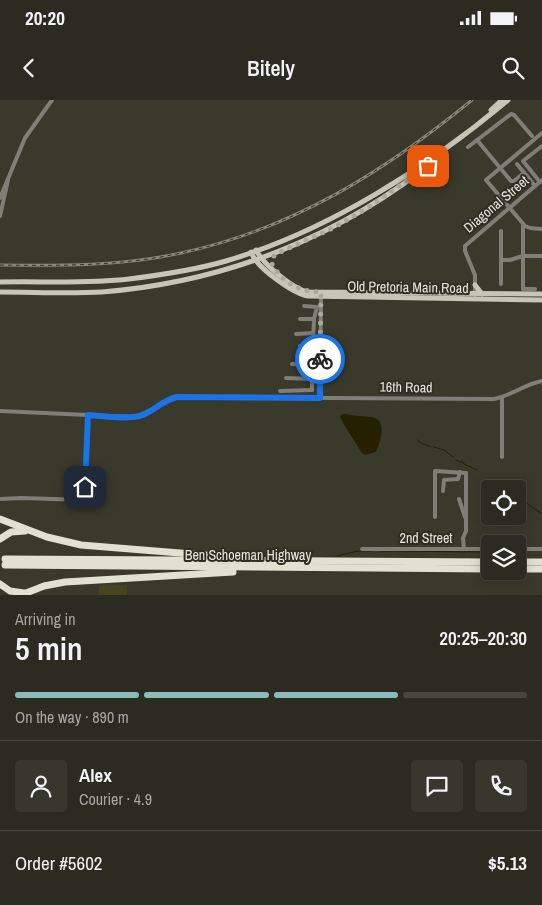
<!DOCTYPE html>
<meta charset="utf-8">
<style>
body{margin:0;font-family:"Archivo Narrow",sans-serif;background:#37372e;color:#f1f3f6;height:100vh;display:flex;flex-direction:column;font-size:19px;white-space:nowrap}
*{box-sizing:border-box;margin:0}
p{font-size:16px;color:#a6a7a5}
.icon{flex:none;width:28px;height:28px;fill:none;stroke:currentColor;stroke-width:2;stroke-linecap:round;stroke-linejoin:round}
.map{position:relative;height:495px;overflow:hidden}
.details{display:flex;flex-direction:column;background:#2b2b21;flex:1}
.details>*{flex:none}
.buttons{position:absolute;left:481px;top:380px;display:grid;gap:10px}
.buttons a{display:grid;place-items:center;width:45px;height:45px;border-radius:5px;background:#2b2b21;box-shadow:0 2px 12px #0003,0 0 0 1px #47473f;font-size:25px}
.pin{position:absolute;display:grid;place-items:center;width:42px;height:42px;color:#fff;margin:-21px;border-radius:10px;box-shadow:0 2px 8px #0006}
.courier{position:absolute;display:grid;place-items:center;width:50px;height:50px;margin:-25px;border:4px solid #1a73e8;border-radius:50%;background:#fff;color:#222;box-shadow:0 1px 6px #0007}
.head em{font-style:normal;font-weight:600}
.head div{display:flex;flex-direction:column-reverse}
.head{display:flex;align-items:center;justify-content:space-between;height:85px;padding:0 15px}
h1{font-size:32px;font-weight:600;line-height:38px}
.bar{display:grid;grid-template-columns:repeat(4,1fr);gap:8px 5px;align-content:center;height:60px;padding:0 15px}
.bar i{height:6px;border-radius:4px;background:#47473f}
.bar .selected{background:#8bbbb9}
.bar p{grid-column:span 4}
.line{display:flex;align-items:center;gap:12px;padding:0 15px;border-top:1px solid #47473f}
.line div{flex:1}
.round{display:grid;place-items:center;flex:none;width:52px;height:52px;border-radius:5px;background:#37372e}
.status{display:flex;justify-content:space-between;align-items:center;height:35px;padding:0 25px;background:#2b2b21;direction:ltr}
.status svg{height:14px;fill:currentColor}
header{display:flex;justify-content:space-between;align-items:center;height:65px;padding:0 15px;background:#2b2b21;font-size:22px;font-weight:600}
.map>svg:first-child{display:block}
.green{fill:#48441d}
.water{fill:#242000}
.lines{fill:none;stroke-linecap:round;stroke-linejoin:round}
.stream{stroke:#242000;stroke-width:1}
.minor{stroke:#7f7f78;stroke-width:4}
.major{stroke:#c6c5b8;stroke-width:5}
.highway{stroke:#e2e1d1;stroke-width:7}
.rail-casing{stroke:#89887d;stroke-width:3}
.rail{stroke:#2f2e22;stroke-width:1;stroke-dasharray:4;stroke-linecap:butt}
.done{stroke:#a9a99f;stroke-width:5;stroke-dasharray:0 9}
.route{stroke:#1a73e8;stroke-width:6}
.labels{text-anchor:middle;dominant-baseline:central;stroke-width:4;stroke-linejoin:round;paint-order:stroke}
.street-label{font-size:14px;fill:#e6e5dd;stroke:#2f2e22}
</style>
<div class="status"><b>20:20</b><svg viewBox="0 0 49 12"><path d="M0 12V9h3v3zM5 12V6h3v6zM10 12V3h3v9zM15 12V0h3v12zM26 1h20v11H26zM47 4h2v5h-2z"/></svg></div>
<header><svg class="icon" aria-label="back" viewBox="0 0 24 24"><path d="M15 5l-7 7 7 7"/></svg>Bitely<svg class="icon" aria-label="search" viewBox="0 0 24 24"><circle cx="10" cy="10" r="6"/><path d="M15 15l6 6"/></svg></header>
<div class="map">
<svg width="542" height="495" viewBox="0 0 542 495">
<rect width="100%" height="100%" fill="#39392c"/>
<!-- green -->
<path class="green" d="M127,485V495H99V486Z"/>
<!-- water -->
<path class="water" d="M343,314C348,314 354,316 359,316C364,317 371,316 375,318C387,323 380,343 376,352L365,355L362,353C358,346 341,321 340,316Z"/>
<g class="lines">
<!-- stream -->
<g class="stream">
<path d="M417,340L423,344L431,347"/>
<path d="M434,347L444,350L453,357"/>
<path d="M456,360L462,363"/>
<path d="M462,360L464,364L477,370"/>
<path d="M525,402L542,414"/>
<path d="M380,451L490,452"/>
<path d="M518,453L521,452"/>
<path d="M337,456L358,451H371"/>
</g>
<!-- minor -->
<g class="minor">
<path d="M477,40L511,81H514L524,73"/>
<path d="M468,47L511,14L514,15L532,36"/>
<path d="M517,64L535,86"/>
<path d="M521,81L527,76"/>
<path d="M540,82L523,61L542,46"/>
<path d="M0,98L25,38L52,0"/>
<path d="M0,116L8,80"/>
<path d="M523,124V156H542"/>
<path d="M541,129L530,128L525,126L486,80L542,33"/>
<path d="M501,160V131"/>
<path d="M501,184V160H510L523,156V189H535"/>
<path d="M475,195V175L465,151V146L542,80"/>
<path d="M304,206L317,207L314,219L313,244L311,246V264"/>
<path d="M300,219H314"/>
<path d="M296,234L313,233"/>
<path d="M300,246H311"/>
<path d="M286,278L312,279"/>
<path d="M280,291L312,290V265L292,264"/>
<path d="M320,297L321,195"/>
<path d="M502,298V357"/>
<path d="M0,311L132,317C151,315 162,298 182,297L494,299C511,296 525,284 542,281"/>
<path d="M443,391L444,380L458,379L460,372"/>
<path d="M1,399L21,398L85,400L88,315"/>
<path d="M459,399L465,417"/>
<path d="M435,417V371L466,373V431L463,438L464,449"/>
<path d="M362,449H490"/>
<path d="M518,449H542"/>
</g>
<!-- major -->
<g class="major">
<path d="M491,10L502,0"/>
<path d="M256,150C263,164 293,189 308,192L542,194"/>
<path d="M251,152C256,167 292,193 308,196L542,200"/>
<path d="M0,182C43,181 86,184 129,179C161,175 195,170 226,161C328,131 428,67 508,0"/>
<path d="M475,185L482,194"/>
<path d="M0,192C34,192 68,194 102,192C227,182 342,136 439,57"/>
</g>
<!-- highway -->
<g class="highway">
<path d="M0,419L47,437L81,445L217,456"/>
<path d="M0,439L11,432L25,431"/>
<path d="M5,459L490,462"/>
<path d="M518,462H542"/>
<path d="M5,465L490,469"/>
<path d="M518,469H542"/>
<path d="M0,484L10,491L24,493"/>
<path d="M21,495L44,486L65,482L233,472"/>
</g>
<defs>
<path id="rail" d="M0,165C60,166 122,166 181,153C293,129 385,71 472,0"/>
</defs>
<!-- rail casing -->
<use href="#rail" class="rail-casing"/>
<!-- rail -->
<use href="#rail" class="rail"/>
</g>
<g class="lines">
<!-- done -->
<path class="done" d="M320,259L321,192C300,192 282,182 272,164V158L276,154L333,128L369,107L428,66"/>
<!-- route -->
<path class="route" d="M85,387L88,315C103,316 129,320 143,315C155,310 163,300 177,297L320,298V259"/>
</g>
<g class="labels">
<!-- street labels -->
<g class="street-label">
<text transform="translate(496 104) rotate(-40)">Diagonal Street</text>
<text transform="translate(408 187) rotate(1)">Old Pretoria Main Road</text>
<text transform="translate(406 287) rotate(1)">16th Road</text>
<text x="426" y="438">2nd Street</text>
<text x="248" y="455">Ben Schoeman Highway</text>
</g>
</g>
</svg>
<div class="buttons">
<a><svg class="icon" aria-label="locate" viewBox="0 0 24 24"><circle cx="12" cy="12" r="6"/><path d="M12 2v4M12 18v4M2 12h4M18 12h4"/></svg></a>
<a><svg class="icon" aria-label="layers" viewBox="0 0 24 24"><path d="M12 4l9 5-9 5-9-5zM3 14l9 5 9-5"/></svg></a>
</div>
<div class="pin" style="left:428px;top:66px;background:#ea580c"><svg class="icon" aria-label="bag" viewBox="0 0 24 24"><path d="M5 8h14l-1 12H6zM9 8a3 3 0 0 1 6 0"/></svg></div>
<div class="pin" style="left:85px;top:387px;background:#1f2937"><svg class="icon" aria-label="home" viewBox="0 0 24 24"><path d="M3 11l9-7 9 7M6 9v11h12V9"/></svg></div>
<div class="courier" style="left:320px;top:259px"><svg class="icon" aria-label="bike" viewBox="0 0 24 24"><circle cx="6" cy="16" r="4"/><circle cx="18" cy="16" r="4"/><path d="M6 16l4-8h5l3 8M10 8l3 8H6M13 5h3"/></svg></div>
</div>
<section class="details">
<div class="head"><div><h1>5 min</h1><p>Arriving in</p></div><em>20:25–20:30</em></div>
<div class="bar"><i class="selected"></i><i class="selected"></i><i class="selected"></i><i></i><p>On the way · 890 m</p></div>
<div class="line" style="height:90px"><a class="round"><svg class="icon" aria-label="person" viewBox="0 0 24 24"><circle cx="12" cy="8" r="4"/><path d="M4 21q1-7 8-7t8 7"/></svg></a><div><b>Alex</b><p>Courier · 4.9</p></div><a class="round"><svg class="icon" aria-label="chat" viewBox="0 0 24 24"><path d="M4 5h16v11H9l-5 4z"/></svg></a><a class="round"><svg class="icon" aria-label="phone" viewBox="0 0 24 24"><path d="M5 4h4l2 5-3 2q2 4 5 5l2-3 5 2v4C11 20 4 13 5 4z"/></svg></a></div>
<div class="line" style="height:65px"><div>Order #5602</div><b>$5.13</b></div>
</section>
